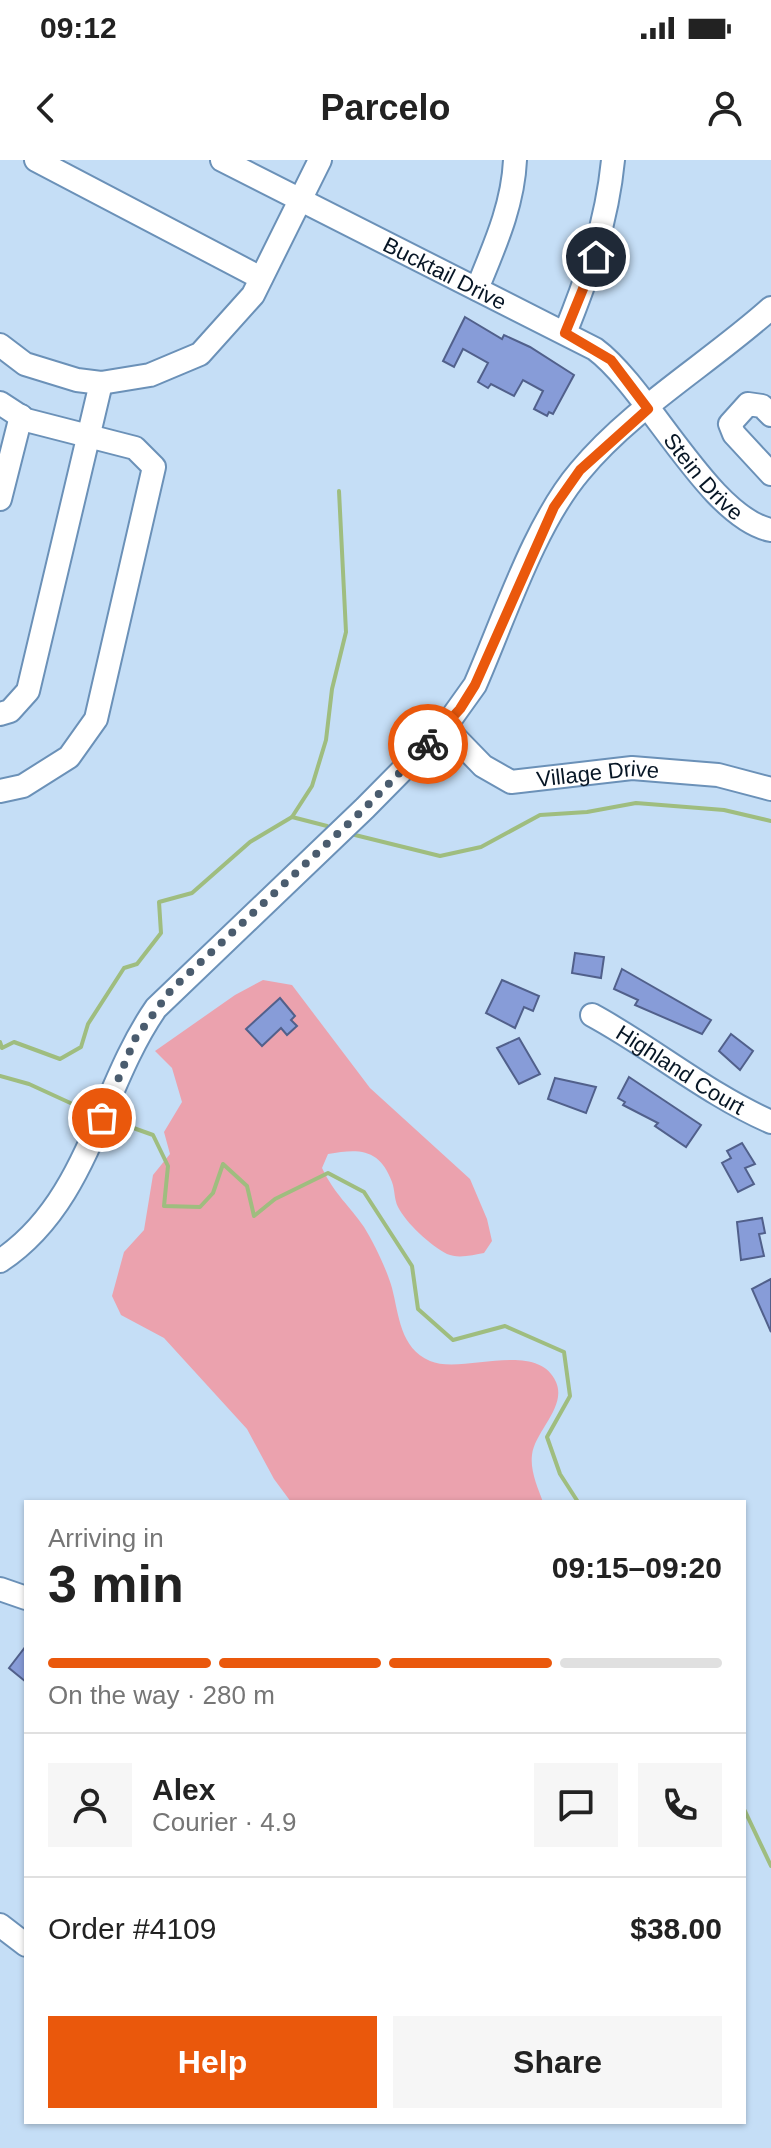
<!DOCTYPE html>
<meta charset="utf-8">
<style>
body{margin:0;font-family:Arial,sans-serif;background:#f6f6f6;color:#222;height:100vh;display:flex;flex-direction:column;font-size:30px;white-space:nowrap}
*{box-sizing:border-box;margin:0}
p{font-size:26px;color:#767676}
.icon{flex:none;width:44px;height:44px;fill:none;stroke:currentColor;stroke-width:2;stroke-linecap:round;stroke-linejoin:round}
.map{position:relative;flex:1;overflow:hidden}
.details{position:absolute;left:24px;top:1340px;width:722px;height:624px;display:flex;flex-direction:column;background:#fff;border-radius:0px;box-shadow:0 2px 6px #0004}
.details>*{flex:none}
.pin{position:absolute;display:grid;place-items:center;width:68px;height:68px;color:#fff;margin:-34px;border:4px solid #fff;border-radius:50%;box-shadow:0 2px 8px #0007}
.courier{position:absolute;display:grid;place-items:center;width:80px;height:80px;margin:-40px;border:6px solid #ea580c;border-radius:50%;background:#fff;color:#222;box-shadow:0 2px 10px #0007}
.summary em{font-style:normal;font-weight:700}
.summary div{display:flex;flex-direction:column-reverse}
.summary{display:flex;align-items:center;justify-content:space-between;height:136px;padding:0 24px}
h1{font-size:52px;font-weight:700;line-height:60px}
.bar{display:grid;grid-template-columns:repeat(4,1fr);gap:12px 8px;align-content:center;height:96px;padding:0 24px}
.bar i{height:10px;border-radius:6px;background:#e0e0e0}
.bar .active{background:#ea580c}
.bar p{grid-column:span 4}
.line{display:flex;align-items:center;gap:20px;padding:0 24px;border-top:2px solid #e0e0e0}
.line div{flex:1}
.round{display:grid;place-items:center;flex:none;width:84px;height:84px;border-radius:0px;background:#f6f6f6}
.cta{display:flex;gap:16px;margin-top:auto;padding:16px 24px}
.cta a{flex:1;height:92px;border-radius:0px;background:#ea580c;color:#fff;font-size:32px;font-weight:700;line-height:92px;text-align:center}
.cta a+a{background:#f6f6f6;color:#222}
.status{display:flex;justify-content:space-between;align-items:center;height:56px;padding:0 40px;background:#fff;direction:ltr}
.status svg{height:22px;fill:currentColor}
header{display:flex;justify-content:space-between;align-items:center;height:104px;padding:0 24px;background:#fff;font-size:36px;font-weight:700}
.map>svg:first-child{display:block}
.green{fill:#eba2ae}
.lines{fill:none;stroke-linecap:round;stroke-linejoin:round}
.stream{stroke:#9fbd7f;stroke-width:4}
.building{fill:#879cd8;stroke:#51608b;stroke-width:2}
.minor-casing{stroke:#6b91b8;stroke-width:26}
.minor{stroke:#fff;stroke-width:22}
.done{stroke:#4a5c6e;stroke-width:8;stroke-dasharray:0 14.4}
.route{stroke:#ea580c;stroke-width:10}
.labels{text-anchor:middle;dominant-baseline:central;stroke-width:6;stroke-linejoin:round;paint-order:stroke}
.street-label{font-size:22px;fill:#071625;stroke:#fbfbfb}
</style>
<div class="status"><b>09:12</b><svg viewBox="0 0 49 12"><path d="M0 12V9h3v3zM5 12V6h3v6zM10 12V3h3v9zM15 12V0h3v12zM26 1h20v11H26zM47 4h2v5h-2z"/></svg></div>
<header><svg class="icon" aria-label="back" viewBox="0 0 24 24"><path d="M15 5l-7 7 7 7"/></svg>Parcelo<svg class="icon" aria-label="person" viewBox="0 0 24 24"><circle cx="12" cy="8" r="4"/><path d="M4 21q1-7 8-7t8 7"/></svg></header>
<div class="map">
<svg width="771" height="1988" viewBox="0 0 771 1988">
<rect width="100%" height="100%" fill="#c5def6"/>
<!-- green -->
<path class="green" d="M263,820L292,825L370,928L470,1019L487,1059L492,1081L484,1093C473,1095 458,1099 447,1094C431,1086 406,1063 398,1047C394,1039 395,1030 392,1022C380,989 360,988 328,994L322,1008C335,1035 349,1045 364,1067C374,1083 387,1110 392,1128C399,1155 400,1188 430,1201C462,1215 537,1179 556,1222C567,1247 535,1271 532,1295C530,1311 538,1328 543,1342H291L274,1319L247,1269L164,1178L121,1155L112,1136L124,1092L144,1070L153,1015L170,994L164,972L182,942L172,908L155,891L235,835Z"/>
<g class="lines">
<!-- stream -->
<g class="stream">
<path d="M292,657L327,666"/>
<path d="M355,675L440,696L481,687L540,655L587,652L636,643L724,650L771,661"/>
<path d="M0,882L2,888L14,882L60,899L81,887L88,864L124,808L137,804L161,773L159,742L192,733L250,682L292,657L312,626L326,580L332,529L346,472L339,331"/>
<path d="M0,916L29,924L90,952"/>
<path d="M114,961L153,975L168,1006L164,1046L200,1047L213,1033L223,1004L247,1026L254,1056L275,1039L328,1013L364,1032L412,1106L418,1149L453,1180L505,1166L564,1192L570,1236L547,1277L560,1314L578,1342"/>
<path d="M744,1649L771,1706"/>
</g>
</g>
<!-- building -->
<g class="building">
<path d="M465,157L502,179L504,175L530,187L574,215L553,254L549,252L547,256L534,249L543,231L523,220L514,236L491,224L488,228L478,222L488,203L463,189L454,207L443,201Z"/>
<path d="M575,793L604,797L601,818L572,813Z"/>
<path d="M622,809L711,860L702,874L635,845L638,840L614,829Z"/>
<path d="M502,820L539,836L533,851L524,847L515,868L486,853Z"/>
<path d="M280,838L295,856L291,860L297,866L287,875L281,868L262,886L246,869Z"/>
<path d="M731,874L753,891L740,910L719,891Z"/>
<path d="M519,878L540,914L519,924L497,888Z"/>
<path d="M629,917L701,965L686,987L655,966L658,963L623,945L625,942L618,938Z"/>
<path d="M555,918L596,927L586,953L548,939Z"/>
<path d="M742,983L755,1004L745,1008L754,1024L738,1032L722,1003L731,998L727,991Z"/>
<path d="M762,1058L765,1073L759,1074L764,1096L741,1100L737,1062Z"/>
<path d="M771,1119V1172L752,1129Z"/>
<path d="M26,1486V1522L9,1508Z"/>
</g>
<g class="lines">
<defs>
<g id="minor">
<path d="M36,0L261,118"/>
<path id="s1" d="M222,0L595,189C648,228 709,358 771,370"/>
<path d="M477,129C494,87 513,46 515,0"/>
<path d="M565,173C588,116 607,62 613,0"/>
<path d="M0,185L25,204L77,220L101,223L150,215L200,194L253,135L320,0"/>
<path d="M0,243L26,260L135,288L154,307L96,559L69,597L23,626L0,631"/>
<path d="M771,255L762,246L748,244L730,264L734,274L771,314"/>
<path d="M0,339L21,256"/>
<path d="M0,554L10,551L28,531L101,223"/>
<path id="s2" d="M445,567L483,606L511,622L632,608L718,615L771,629"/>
<path id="s3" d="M592,855C653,888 707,934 771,962"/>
<path d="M0,1101C89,1042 99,930 156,848L365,648L445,567L475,525C504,459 534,365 580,311C631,249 711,202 771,148"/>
<path d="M0,1429L26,1438"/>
<path d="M0,1765L26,1785"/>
</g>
</defs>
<!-- minor casing -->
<use href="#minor" class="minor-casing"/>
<!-- minor -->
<use href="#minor" class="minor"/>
</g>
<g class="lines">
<!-- done -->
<path class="done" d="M102,958L135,879L171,830L365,648L428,584"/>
<!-- route -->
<path class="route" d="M428,584L460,549L475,525L554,347L580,310L648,249L611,200L565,173L596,97"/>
</g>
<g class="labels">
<!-- street labels -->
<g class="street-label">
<text stroke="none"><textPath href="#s1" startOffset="250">Bucktail Drive</textPath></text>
<text stroke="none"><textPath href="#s1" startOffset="586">Stein Drive</textPath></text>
<text stroke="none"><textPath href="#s2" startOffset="174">Village Drive</textPath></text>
<text stroke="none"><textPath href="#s3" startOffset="104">Highland Court</textPath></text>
</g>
</g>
</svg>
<div class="pin" style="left:102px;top:958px;background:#ea580c"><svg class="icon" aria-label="bag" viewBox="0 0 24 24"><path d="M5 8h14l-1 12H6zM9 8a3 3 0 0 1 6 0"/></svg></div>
<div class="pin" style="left:596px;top:97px;background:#1f2937"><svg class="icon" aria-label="home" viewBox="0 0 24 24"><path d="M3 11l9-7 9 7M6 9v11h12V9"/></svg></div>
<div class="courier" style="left:428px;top:584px"><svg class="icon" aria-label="bike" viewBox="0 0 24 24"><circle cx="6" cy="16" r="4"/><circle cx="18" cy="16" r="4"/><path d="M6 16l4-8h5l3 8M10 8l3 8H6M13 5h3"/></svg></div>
<section class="details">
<div class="summary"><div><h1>3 min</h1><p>Arriving in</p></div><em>09:15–09:20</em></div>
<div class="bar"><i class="active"></i><i class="active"></i><i class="active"></i><i></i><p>On the way · 280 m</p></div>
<div class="line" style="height:144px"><a class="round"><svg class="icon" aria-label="person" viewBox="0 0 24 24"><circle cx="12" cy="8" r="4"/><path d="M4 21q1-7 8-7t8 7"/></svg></a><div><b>Alex</b><p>Courier · 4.9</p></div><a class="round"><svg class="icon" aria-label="chat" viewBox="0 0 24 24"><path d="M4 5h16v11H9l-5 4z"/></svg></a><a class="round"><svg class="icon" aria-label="phone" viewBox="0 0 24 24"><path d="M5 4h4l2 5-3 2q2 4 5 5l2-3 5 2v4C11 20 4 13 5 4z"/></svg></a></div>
<div class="line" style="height:104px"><div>Order #4109</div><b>$38.00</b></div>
<div class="cta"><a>Help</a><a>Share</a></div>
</section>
</div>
